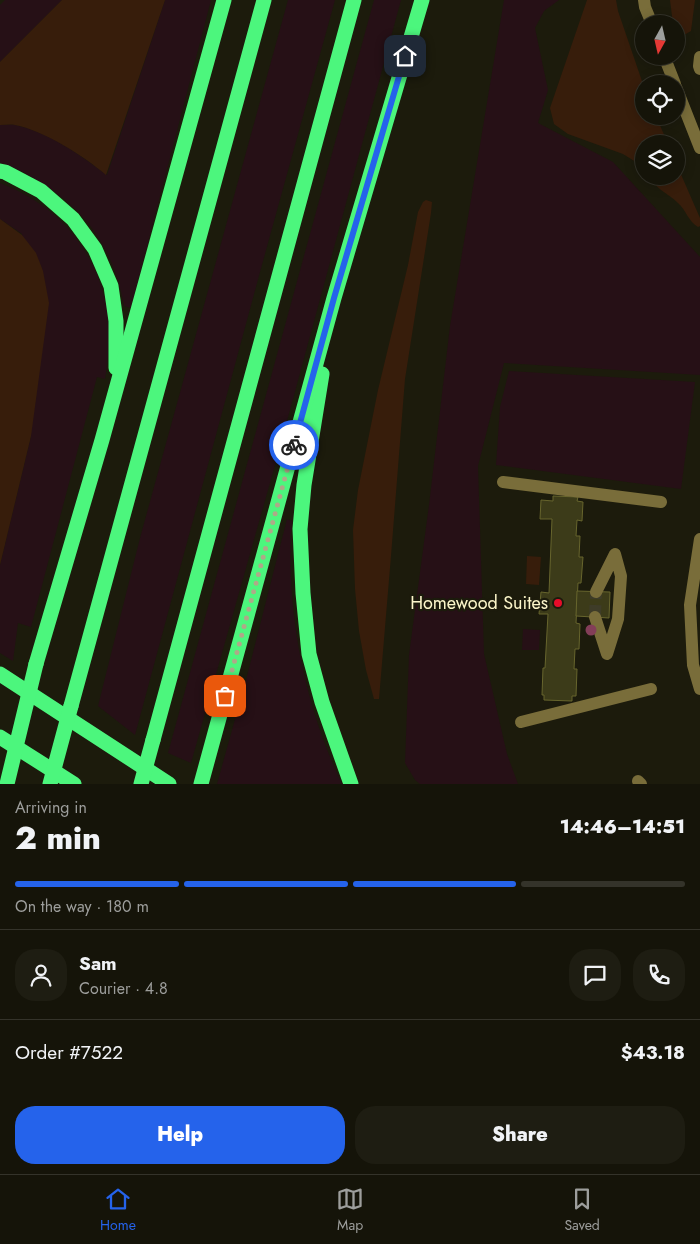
<!DOCTYPE html>
<meta charset="utf-8">
<style>
body{margin:0;font-family:Jost,sans-serif;background:#1e1d12;color:#f1f3f6;height:100vh;display:flex;flex-direction:column;font-size:19px;white-space:nowrap}
*{box-sizing:border-box;margin:0}
p{font-size:16px;color:#9d9e9c}
.icon{flex:none;width:28px;height:28px;fill:none;stroke:currentColor;stroke-width:2;stroke-linecap:round;stroke-linejoin:round}
.map{position:relative;height:784px;overflow:hidden}
.sheet{display:flex;flex-direction:column;background:#151409;flex:1}
.sheet>*{flex:none}
.needle{width:32px;rotate:188deg}
.buttons{position:absolute;left:635px;top:15px;display:grid;gap:10px}
.buttons a{display:grid;place-items:center;width:50px;height:50px;border-radius:50%;background:#151409;box-shadow:0 2px 12px #0003,0 0 0 1px #34332a;font-size:25px}
.pin{position:absolute;display:grid;place-items:center;width:42px;height:42px;color:#fff;margin:-21px;border-radius:10px;box-shadow:0 2px 8px #0006}
.courier{position:absolute;display:grid;place-items:center;width:50px;height:50px;margin:-25px;border:4px solid #2563eb;border-radius:50%;background:#fff;color:#222;box-shadow:0 1px 6px #0007}
.summary em{font-style:normal;font-weight:800}
.summary div{display:flex;flex-direction:column-reverse}
.summary{display:flex;align-items:center;justify-content:space-between;height:85px;padding:0 15px}
h1{font-size:32px;font-weight:800;line-height:38px}
.bar{display:grid;grid-template-columns:repeat(4,1fr);gap:8px 5px;align-content:center;height:60px;padding:0 15px}
.bar i{height:6px;border-radius:4px;background:#34332a}
.bar .on{background:#2563eb}
.bar p{grid-column:span 4}
.line{display:flex;align-items:center;gap:12px;padding:0 15px;border-top:1px solid #34332a}
.line div{flex:1}
.round{display:grid;place-items:center;flex:none;width:52px;height:52px;border-radius:20px;background:#1e1d12}
.cta{display:flex;gap:10px;margin-top:auto;padding:10px 15px}
.cta a{flex:1;height:58px;border-radius:20px;background:#2563eb;color:#fff;font-size:20px;font-weight:800;line-height:58px;text-align:center}
.cta a+a{background:#1e1d12;color:#f1f3f6}
.tabs{display:flex;justify-content:space-around;align-items:center;height:70px;border-top:1px solid #34332a;background:#151409;font-size:14px;color:#9d9e9c}
.tabs a{display:grid;justify-items:center;gap:2px}
.tabs .on{color:#2563eb}
.map>svg:first-child{display:block}
.green{fill:#261016}
.water{fill:#371d0b}
.building{fill:#3c3b19;stroke:#67652d}
.lines{fill:none;stroke-linecap:round;stroke-linejoin:round}
.minor-tunnel{stroke:#3e3c28;stroke-width:12;stroke-dasharray:12 6;stroke-linecap:butt}
.minor{stroke:#796d3a;stroke-width:12}
.highway{stroke:#4cf67d;stroke-width:15}
.highway-bridge{stroke:#4cf67d;stroke-width:15}
.tree{fill:#833e58}
.done{stroke:#aea988;stroke-width:5;stroke-dasharray:0 9}
.route{stroke:#2563eb;stroke-width:6}
.poi-dot{fill:#e70c29;stroke:#1c1b0c;stroke-width:2}
.labels{text-anchor:middle;dominant-baseline:central;stroke-width:4.5;stroke-linejoin:round;paint-order:stroke}
.poi-label{font-size:18px;fill:#fcf6ca;stroke:#1c1b0c;text-anchor:end}
</style>
<div class="map">
<svg width="700" height="784" viewBox="0 0 700 784">
<rect width="100%" height="100%" fill="#1c1b0c"/>
<!-- green -->
<g class="green">
<path d="M5,0H62L0,62V5Z"/>
<path d="M165,0H211L131,308L124,306C114,250 87,210 38,181C27,174 13,166 0,163V125C5,125 11,124 15,125C49,132 80,155 107,175Z"/>
<path d="M288,0H335L260,272L135,735L98,706L140,538Z"/>
<path d="M374,0H401L277,458L191,763L168,753Z"/>
<path d="M504,0H559L544,11L535,28L548,90L538,123L613,162L700,257V375L504,363L478,466L484,654L507,754L518,784H420L415,780L405,763L409,655L429,505L450,326Z"/>
<path d="M0,183C63,207 103,258 109,325C110,343 108,361 105,379L97,377L31,627L18,623L13,661L0,653V565L31,436L22,234L0,219Z"/>
<path d="M509,371L695,382L681,489L496,465L500,407Z"/>
<path d="M287,519L292,521C285,609 304,704 342,784H217L247,676Z"/>
<path d="M523,629L540,630L539,650H522Z"/>
</g>
<!-- water -->
<g class="water">
<path d="M62,0H165L106,175C84,156 45,131 15,125C11,124 5,125 0,125V62Z"/>
<path d="M587,0H616L618,11L644,87V116H656L668,144H644V167L623,154L568,134L554,124L550,108Z"/>
<path d="M670,0H695L691,31L684,35L676,28V24H673Z"/>
<path d="M676,163L700,218V226L698,227C688,221 686,210 678,203C667,192 657,191 650,176H676Z"/>
<path d="M426,200L432,202L431,213L405,379L391,556L379,699H374L366,670L359,631L355,589L353,530L358,490L378,390L408,265L418,212L423,202Z"/>
<path d="M0,219L22,235L36,253L43,271L49,303L31,436L0,565Z"/>
<path d="M527,556L541,557L539,585L526,584Z"/>
</g>
<!-- building -->
<g class="building">
<path d="M553,496L578,497L577,501L583,502L582,521L577,520L576,536H580L579,557H583L581,583H578L576,623L580,624L579,649H575L574,669H577L576,696H572V701L544,700V695H542L543,668H545L548,614H539L541,592L549,593L552,519H540L541,500L553,501Z"/>
<path d="M577,591L610,592L609,618L576,616Z"/>
</g>
<g class="lines">
<!-- minor-tunnel -->
<path class="minor-tunnel" d="M595,617L596,592"/>
<!-- minor -->
<g class="minor">
<path d="M644,0L645,7L652,24"/>
<path d="M664,56L675,84"/>
<path d="M700,57L699,66L700,69"/>
<path d="M676,87L700,148"/>
<path d="M503,482L661,502"/>
<path d="M700,539L690,605L693,665L700,689"/>
<path d="M595,617L607,654L618,619L621,576L615,554L596,592"/>
<path d="M521,722L651,689"/>
<path d="M638,781L641,784"/>
</g>
<!-- highway -->
<g class="highway">
<path d="M0,171L5,172L41,191L73,219L95,249L111,286L116,321V368"/>
<path d="M322,374L304,485L300,529L303,593L309,654L322,702L351,784"/>
<path d="M36,664L102,440L224,0"/>
<path d="M0,674L169,784"/>
<path d="M71,706L264,0"/>
<path d="M0,737L74,784"/>
<path d="M153,740L354,0"/>
<path d="M201,784L334,298L422,0"/>
</g>
<!-- highway-bridge -->
<g class="highway-bridge">
<path d="M7,784L36,664"/>
<path d="M50,784L71,706"/>
<path d="M141,784L153,740"/>
</g>
</g>
<!-- trees -->
<circle class="tree" cx="591" cy="630" r="5.5"/>
<g class="lines">
<!-- done -->
<path class="done" d="M225,696L294,445"/>
<!-- route -->
<path class="route" d="M294,445L334,298L405,56"/>
</g>
<!-- markers -->
<circle class="poi-dot" cx="558" cy="603" r="5"/>
<g class="labels">
<!-- poi labels -->
<g class="poi-label">
<text x="548" y="603">Homewood Suites</text>
</g>
</g>
</svg>
<div class="buttons">
<a><svg class="needle" viewBox="-14 -14 28 28"><path d="M0-13l5 13h-10z" fill="#e53935"/><path d="M0 13l5-13h-10z" fill="#9d9e9c"/></svg></a>
<a><svg class="icon" aria-label="locate" viewBox="0 0 24 24"><circle cx="12" cy="12" r="6"/><path d="M12 2v4M12 18v4M2 12h4M18 12h4"/></svg></a>
<a><svg class="icon" aria-label="layers" viewBox="0 0 24 24"><path d="M12 4l9 5-9 5-9-5zM3 14l9 5 9-5"/></svg></a>
</div>
<div class="pin" style="left:225px;top:696px;background:#ea580c"><svg class="icon" aria-label="bag" viewBox="0 0 24 24"><path d="M5 8h14l-1 12H6zM9 8a3 3 0 0 1 6 0"/></svg></div>
<div class="pin" style="left:405px;top:56px;background:#1f2937"><svg class="icon" aria-label="home" viewBox="0 0 24 24"><path d="M3 11l9-7 9 7M6 9v11h12V9"/></svg></div>
<div class="courier" style="left:294px;top:445px"><svg class="icon" aria-label="bike" viewBox="0 0 24 24"><circle cx="6" cy="16" r="4"/><circle cx="18" cy="16" r="4"/><path d="M6 16l4-8h5l3 8M10 8l3 8H6M13 5h3"/></svg></div>
</div>
<section class="sheet">
<div class="summary"><div><h1>2 min</h1><p>Arriving in</p></div><em>14:46–14:51</em></div>
<div class="bar"><i class="on"></i><i class="on"></i><i class="on"></i><i></i><p>On the way · 180 m</p></div>
<div class="line" style="height:90px"><a class="round"><svg class="icon" aria-label="person" viewBox="0 0 24 24"><circle cx="12" cy="8" r="4"/><path d="M4 21q1-7 8-7t8 7"/></svg></a><div><b>Sam</b><p>Courier · 4.8</p></div><a class="round"><svg class="icon" aria-label="chat" viewBox="0 0 24 24"><path d="M4 5h16v11H9l-5 4z"/></svg></a><a class="round"><svg class="icon" aria-label="phone" viewBox="0 0 24 24"><path d="M5 4h4l2 5-3 2q2 4 5 5l2-3 5 2v4C11 20 4 13 5 4z"/></svg></a></div>
<div class="line" style="height:65px"><div>Order #7522</div><b>$43.18</b></div>
<div class="cta"><a>Help</a><a>Share</a></div>
</section>
<nav class="tabs">
<a class="on"><svg class="icon" aria-label="home" viewBox="0 0 24 24"><path d="M3 11l9-7 9 7M6 9v11h12V9"/></svg>Home</a>
<a><svg class="icon" aria-label="map" viewBox="0 0 24 24"><path d="M3 6l6-2 6 2 6-2v14l-6 2-6-2-6 2zM9 4v14M15 6v14"/></svg>Map</a>
<a><svg class="icon" aria-label="saved" viewBox="0 0 24 24"><path d="M7 4h10v16l-5-4-5 4z"/></svg>Saved</a>
</nav>
